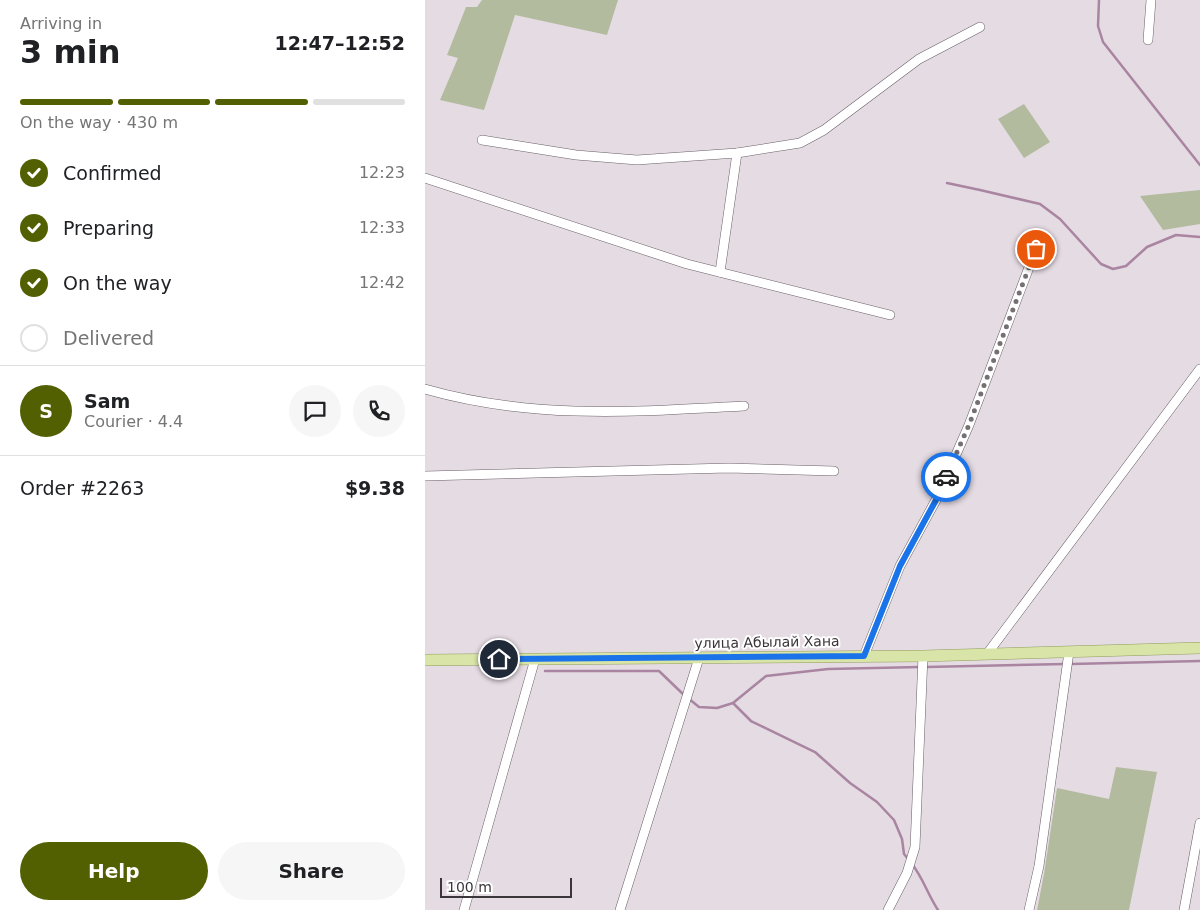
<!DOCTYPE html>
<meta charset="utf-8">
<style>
body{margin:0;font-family:"DejaVu Sans",sans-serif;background:#f6f6f6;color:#202124;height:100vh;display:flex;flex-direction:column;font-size:19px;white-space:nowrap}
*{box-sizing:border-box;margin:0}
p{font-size:16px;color:#757577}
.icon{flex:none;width:28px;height:28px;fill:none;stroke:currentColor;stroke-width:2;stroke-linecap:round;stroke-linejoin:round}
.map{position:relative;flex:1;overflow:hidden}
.drawer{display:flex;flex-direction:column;background:#fff;width:425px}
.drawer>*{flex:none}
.scale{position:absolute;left:15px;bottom:12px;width:132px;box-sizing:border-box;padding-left:5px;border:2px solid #3a3639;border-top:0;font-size:14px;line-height:18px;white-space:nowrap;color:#3a3639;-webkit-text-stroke:4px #fff;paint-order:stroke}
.pin{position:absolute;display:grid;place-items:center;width:42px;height:42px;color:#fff;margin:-21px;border:2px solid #fff;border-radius:50%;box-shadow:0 1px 5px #0007}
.courier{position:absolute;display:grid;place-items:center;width:50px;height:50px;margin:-25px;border:4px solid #1a73e8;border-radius:50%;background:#fff;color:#222;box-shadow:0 1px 6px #0007}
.headline em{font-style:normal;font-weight:600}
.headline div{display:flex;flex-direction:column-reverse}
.headline{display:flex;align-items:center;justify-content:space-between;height:85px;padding:0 20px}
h1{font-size:32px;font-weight:600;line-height:38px}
.bar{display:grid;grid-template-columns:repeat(4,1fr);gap:8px 5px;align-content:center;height:60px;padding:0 20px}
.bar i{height:6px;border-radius:4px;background:#e0e0e0}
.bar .active{background:#526002}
.bar p{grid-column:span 4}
.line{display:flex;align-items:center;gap:12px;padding:0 20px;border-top:1px solid #e0e0e0}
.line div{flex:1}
.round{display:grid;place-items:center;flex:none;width:52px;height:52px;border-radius:26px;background:#f6f6f6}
ol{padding:0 20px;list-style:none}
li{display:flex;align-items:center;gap:15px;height:55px}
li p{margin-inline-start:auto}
li .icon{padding:5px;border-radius:50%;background:#526002;color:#fff;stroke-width:4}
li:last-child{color:#757577}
li i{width:28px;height:28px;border:2px solid #e0e0e0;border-radius:50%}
.button{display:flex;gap:10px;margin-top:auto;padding:10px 20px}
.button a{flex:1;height:58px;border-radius:30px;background:#526002;color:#fff;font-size:20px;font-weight:600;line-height:58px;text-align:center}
.button a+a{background:#f6f6f6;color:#202124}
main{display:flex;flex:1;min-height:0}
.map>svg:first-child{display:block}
.green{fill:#b3bb9f}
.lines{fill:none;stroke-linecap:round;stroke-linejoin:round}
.stream{stroke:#a985a1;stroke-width:2.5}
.minor-casing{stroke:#696067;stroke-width:10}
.major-casing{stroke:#909d5b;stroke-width:12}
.minor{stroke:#fff;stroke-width:9}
.major{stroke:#d9e5a8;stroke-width:11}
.done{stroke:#767074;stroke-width:5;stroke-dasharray:0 9}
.route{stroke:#1a73e8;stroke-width:6}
.labels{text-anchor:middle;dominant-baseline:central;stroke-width:4;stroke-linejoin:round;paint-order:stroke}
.street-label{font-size:14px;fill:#3a3639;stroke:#fff}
</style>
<main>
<section class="drawer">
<div class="headline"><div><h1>3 min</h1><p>Arriving in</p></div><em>12:47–12:52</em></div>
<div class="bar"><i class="active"></i><i class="active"></i><i class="active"></i><i></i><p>On the way · 430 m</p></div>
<ol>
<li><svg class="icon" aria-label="check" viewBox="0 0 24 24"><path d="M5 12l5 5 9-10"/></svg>Confirmed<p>12:23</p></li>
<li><svg class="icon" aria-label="check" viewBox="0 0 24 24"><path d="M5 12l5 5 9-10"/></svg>Preparing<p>12:33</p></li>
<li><svg class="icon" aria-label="check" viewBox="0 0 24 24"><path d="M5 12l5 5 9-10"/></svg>On the way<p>12:42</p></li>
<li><i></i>Delivered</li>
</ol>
<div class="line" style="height:90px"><b class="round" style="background:#526002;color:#fff">S</b><div><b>Sam</b><p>Courier · 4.4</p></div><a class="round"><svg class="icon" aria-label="chat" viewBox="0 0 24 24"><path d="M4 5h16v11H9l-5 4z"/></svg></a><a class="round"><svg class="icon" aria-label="phone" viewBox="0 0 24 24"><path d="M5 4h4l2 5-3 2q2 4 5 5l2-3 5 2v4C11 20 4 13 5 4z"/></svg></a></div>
<div class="line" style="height:65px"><div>Order #2263</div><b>$9.38</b></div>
<div class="button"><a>Help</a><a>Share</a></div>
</section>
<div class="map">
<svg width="775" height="910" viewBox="0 0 775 910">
<rect width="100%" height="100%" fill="#e5dbe3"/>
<!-- green -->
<g class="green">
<path d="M57,0H193L182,35L90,15L59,110L15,100L33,58L22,55L41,7H52Z"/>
<path d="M599,104L625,142L599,158L573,119Z"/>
<path d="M775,190V224L738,230L715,196Z"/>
<path d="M691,767L732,772L704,910H612L619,874L632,788L684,799Z"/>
</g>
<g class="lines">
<!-- stream -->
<g class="stream">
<path d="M674,0L673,26L678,42L775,165"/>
<path d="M522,183L555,190L615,204L635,219L676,264L688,269L701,266L722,247L751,235L775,237"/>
<path d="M646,664L775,661"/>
<path d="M501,667L640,664"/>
<path d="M120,671H234L259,695"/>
<path d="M263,698L274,707L292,708L308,703L341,676L403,669L495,667"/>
<path d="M308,703L326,721L390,752L425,783L452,802L469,820L477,839L479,854L484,860"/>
<path d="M487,864C498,878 503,895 513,910"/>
</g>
<defs>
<g id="minor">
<path d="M723,40L726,0"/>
<path d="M57,140L151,155L212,160L312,153L375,143L399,130L494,59L555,27"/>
<path d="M0,178L262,264L465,315"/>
<path d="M295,272L312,153"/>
<path d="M0,389C109,420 209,412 319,406"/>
<path d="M0,476L304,468L409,471"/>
<path d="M562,654L775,369"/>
<path d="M439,656L475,566L511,500L544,425L611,249"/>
<path d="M39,910L110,659"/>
<path d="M195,910L274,658"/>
<path d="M463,910L482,873L490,847L498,656"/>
<path d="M604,910L614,866L644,652"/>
<path d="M759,910L775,823"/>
</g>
<path id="major" d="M0,660L498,656L775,648"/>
</defs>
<!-- minor casing -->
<use href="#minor" class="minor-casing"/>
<!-- major casing -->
<use href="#major" class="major-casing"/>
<!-- minor -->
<use href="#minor" class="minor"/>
<!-- major -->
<use href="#major" class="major"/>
</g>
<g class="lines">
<!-- done -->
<path class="done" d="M521,477L544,425L611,249"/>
<!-- route -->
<path class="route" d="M74,659L439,656L475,566L511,500L521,477"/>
</g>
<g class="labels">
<!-- street labels -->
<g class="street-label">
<text transform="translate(342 642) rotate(-1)">улица Абылай Хана</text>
</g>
</g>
</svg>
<div class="scale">100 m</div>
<div class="pin" style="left:611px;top:249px;background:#ea580c"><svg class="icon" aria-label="bag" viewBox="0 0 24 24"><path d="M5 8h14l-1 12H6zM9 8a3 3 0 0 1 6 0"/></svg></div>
<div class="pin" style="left:74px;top:659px;background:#1f2937"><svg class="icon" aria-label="home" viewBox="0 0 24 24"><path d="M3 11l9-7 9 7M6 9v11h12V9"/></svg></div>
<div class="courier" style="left:521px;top:477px"><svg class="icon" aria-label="car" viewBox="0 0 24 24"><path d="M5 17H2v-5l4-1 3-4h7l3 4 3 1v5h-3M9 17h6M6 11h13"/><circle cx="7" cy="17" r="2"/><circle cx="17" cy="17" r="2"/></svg></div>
</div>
</main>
